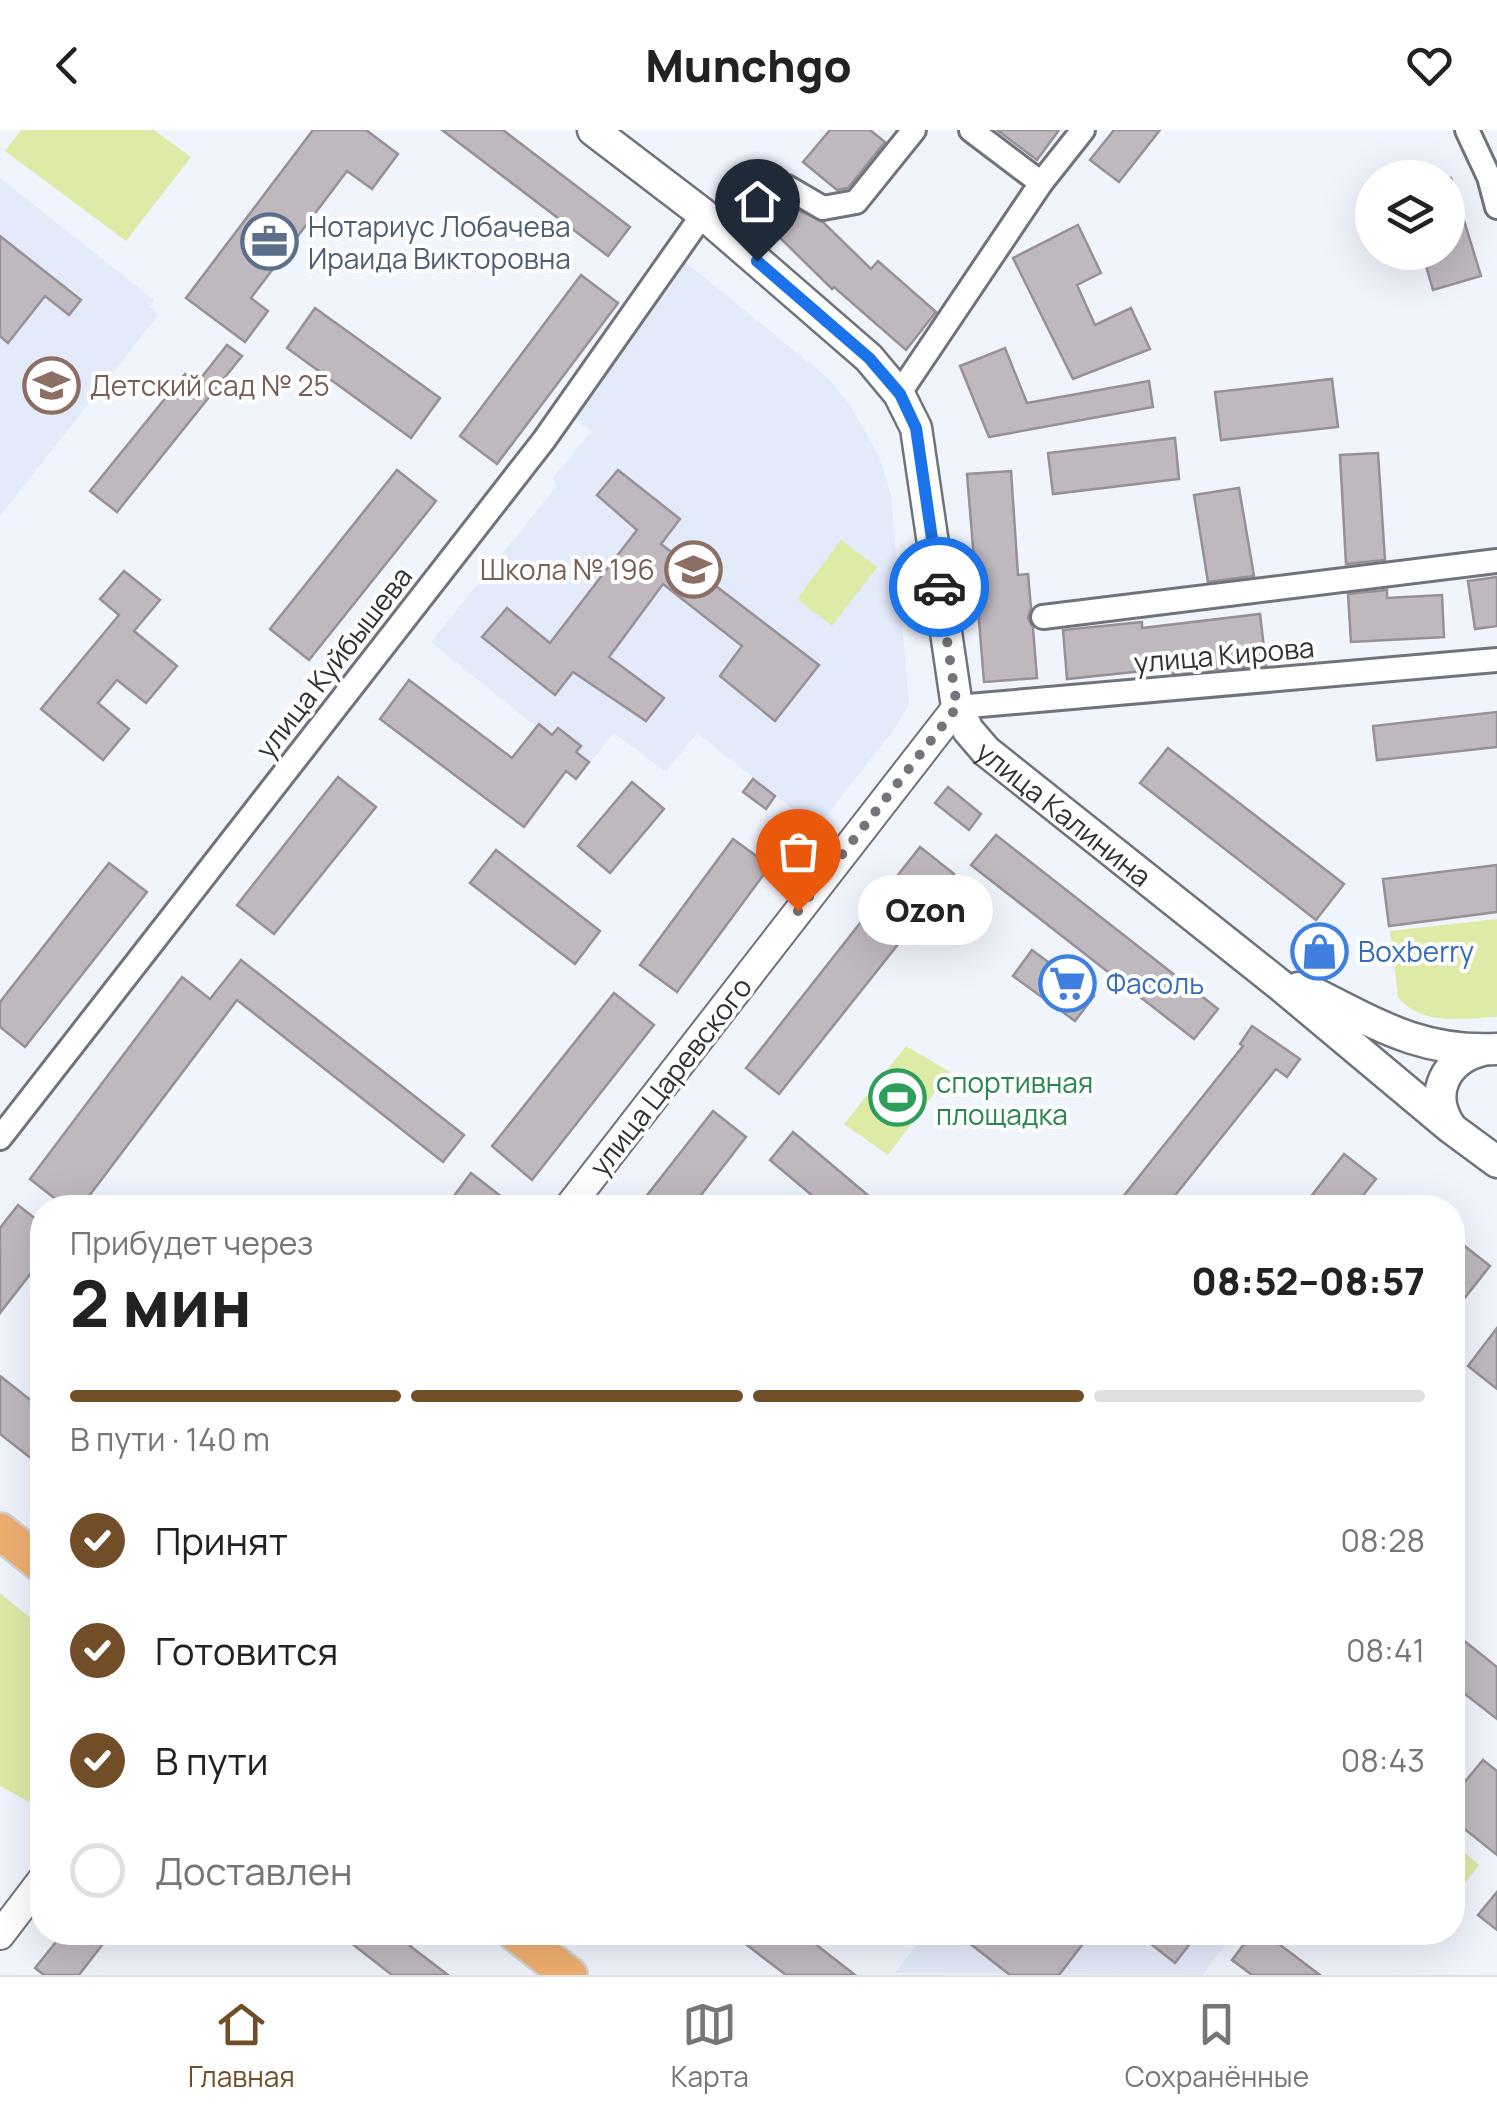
<!DOCTYPE html>
<html lang="ru">
<meta charset="utf-8">
<style>
body{margin:0;font-family:Manrope,sans-serif;background:#f2f2f2;color:#222;height:100vh;display:flex;flex-direction:column;font-size:38px;white-space:nowrap}
*{box-sizing:border-box;margin:0}
p{font-size:32px;color:#767676}
.icon{flex:none;width:55px;height:55px;fill:none;stroke:currentColor;stroke-width:2;stroke-linecap:round;stroke-linejoin:round}
.map{position:relative;flex:1;overflow:hidden}
.details{position:absolute;left:30px;top:1065px;width:1435px;height:750px;display:flex;flex-direction:column;background:#fff;border-radius:40px;box-shadow:0 10px 40px #0002}
.details>*{flex:none}
.controls{position:absolute;left:1355px;top:30px;display:grid;gap:20px}
.controls a{display:grid;place-items:center;width:110px;height:110px;border-radius:50%;background:#fff;box-shadow:0 10px 40px #0002;font-size:50px}
.pin{position:absolute;display:grid;place-items:center;width:85px;height:85px;color:#fff;margin:-102px -42px;border-radius:50% 50% 50% 0;rotate:-45deg;box-shadow:0 0 10px #0007}
.pin .icon{rotate:45deg}
.courier{position:absolute;display:grid;place-items:center;width:100px;height:100px;margin:-50px;border:8px solid #1a73e8;border-radius:50%;background:#fff;color:#222;box-shadow:0 2px 12px #0007}
.bubble{position:absolute;height:70px;border-radius:35px;background:#fff;box-shadow:0 10px 40px #0002;font-size:32px;font-weight:800;line-height:70px;text-align:center}
.summary em{font-style:normal;font-weight:800}
.summary div{display:flex;flex-direction:column-reverse}
.summary{display:flex;align-items:center;justify-content:space-between;height:170px;padding:0 40px}
h1{font-size:65px;font-weight:800;line-height:75px}
.bar{display:grid;grid-template-columns:repeat(4,1fr);gap:15px 10px;align-content:center;height:120px;padding:0 40px}
.bar i{height:12px;border-radius:8px;background:#e0e0e0}
.bar .active{background:#714e27}
.bar p{grid-column:span 4}
ol{padding:0 40px;list-style:none}
li{display:flex;align-items:center;gap:30px;height:110px}
li p{margin-inline-start:auto}
li .icon{padding:10px;border-radius:50%;background:#714e27;color:#fff;stroke-width:4}
li:last-child{color:#767676}
li i{width:55px;height:55px;border:5px solid #e0e0e0;border-radius:50%}
header{display:flex;justify-content:space-between;align-items:center;height:130px;padding:0 40px;background:#fff;font-size:45px;font-weight:800}
.tab-bar{display:flex;justify-content:space-around;align-items:center;height:140px;border-top:2px solid #e0e0e0;background:#fff;font-size:28px;color:#767676}
.tab-bar a{display:grid;justify-items:center;gap:5px}
.tab-bar .active{color:#714e27}
.map>svg:first-child{display:block}
.built{fill:#e3eafa}
.green{fill:#deeba7}
.building{fill:#bfb8bf;stroke:#979097;stroke-width:2.5}
.lines{fill:none;stroke-linecap:round;stroke-linejoin:round}
.minor-casing{stroke:#70737b;stroke-width:28}
.tertiary-casing{stroke:#70737b;stroke-width:32}
.secondary-casing{stroke:#70737b;stroke-width:35}
.primary-casing{stroke:#d1d2d2;stroke-width:40}
.minor{stroke:#fff;stroke-width:22}
.tertiary{stroke:#fff;stroke-width:28}
.secondary{stroke:#fff;stroke-width:30}
.primary{stroke:#efaf70;stroke-width:35}
.done{stroke:#73757a;stroke-width:10;stroke-dasharray:0 18}
.route{stroke:#1a73e8;stroke-width:12}
.labels{text-anchor:middle;dominant-baseline:central;stroke-width:8;stroke-linejoin:round;paint-order:stroke}
.service-label{font-size:28px;fill:#4e5e75;stroke:#fff;text-anchor:start}
.education-label{font-size:28px;fill:#785e54;stroke:#fff;text-anchor:start}
.street-label{font-size:28px;fill:#2f3134;stroke:#fff}
.shop-label{font-size:28px;fill:#366cbe;stroke:#fff;text-anchor:start}
.leisure-label{font-size:28px;fill:#27864d;stroke:#fff;text-anchor:start}
</style>
<header><svg class="icon" aria-label="back" viewBox="0 0 24 24"><path d="M15 5l-7 7 7 7"/></svg>Munchgo<svg class="icon" aria-label="heart" viewBox="0 0 24 24"><path d="M12 20l-8-8c-3-5 5-10 8-4 3-6 11-1 8 4z"/></svg></header>
<div class="map">
<svg width="1497" height="1845" viewBox="0 0 1497 1845">
<rect width="100%" height="100%" fill="#f0f4fd"/>
<!-- built -->
<g class="built">
<path d="M0,48L154,170L150,177L159,184L0,386Z"/>
<path d="M684,131L828,248L850,275L879,326L891,365L909,574L895,598L817,698L697,603L666,642L614,603L576,650L525,611L535,596L431,512L556,357L553,348L591,301L566,282Z"/>
<path d="M1231,1802V1807L1203,1845L895,1843L926,1803Z"/>
</g>
<!-- green -->
<g class="green">
<path d="M21,0H154L191,27L126,111L5,21Z"/>
<path d="M841,410L877,437L832,496L797,469Z"/>
<path d="M1497,789V887C1463,888 1422,897 1398,867L1390,801Z"/>
<path d="M906,916L950,942L888,1025L844,994Z"/>
<path d="M0,1463L42,1498V1679L0,1656Z"/>
<path d="M1453,1712L1479,1735L1453,1769Z"/>
</g>
<!-- building -->
<g class="building">
<path d="M313,0H366L398,24L372,59L347,41L251,168L268,181L245,212L186,168Z"/>
<path d="M442,0H503L630,97L608,126Z"/>
<path d="M830,0H870L885,12L848,58L837,60L803,32Z"/>
<path d="M997,0H1059L1037,30Z"/>
<path d="M1114,0H1160L1119,52L1090,30Z"/>
<path d="M1448,48H1451L1481,146L1433,160L1422,122H1448Z"/>
<path d="M779,70L824,93L871,139L878,131L936,182L906,220L834,157L832,159L761,89Z"/>
<path d="M1078,95L1101,143L1077,155L1095,195L1131,178L1150,219L1073,249L1013,128Z"/>
<path d="M0,106L81,170L69,185L45,166L8,213L0,206Z"/>
<path d="M581,145L618,173L497,334L460,306Z"/>
<path d="M315,178L440,268L411,308L287,218Z"/>
<path d="M227,215L242,226L117,382L90,361L185,244L197,253Z"/>
<path d="M1005,218L1027,273L1149,251L1153,277L989,307L960,236Z"/>
<path d="M1332,249L1338,297L1221,310L1215,262Z"/>
<path d="M1175,308L1179,349L1053,364L1048,323Z"/>
<path d="M1378,323L1385,430L1346,434L1340,325Z"/>
<path d="M397,340L436,371L309,530L270,499Z"/>
<path d="M618,340L680,389L661,414L819,535L775,591L720,546L742,516L663,454L609,527L664,568L646,591L573,542L555,565L482,507L507,478L550,513L637,400L597,365Z"/>
<path d="M1011,341L1018,445L1028,444L1031,478L1028,488L1033,498L1037,548L984,552L967,344Z"/>
<path d="M1239,358L1254,446L1208,452L1194,365Z"/>
<path d="M124,441L160,470L134,501L177,536L146,573L117,550L98,573L129,599L103,630L41,579L119,485L100,469Z"/>
<path d="M1497,447V496L1475,499L1468,451Z"/>
<path d="M1387,460V468L1442,465L1444,507L1351,512L1348,464Z"/>
<path d="M1260,484L1266,535L1172,543L1171,538L1067,549L1063,500L1142,492V498Z"/>
<path d="M409,550L512,628L539,594L552,605L558,598L581,616L576,622L589,632L576,649L566,641L524,697L380,589Z"/>
<path d="M1497,582V617L1377,630L1373,596Z"/>
<path d="M1168,618L1344,754L1316,790L1140,653Z"/>
<path d="M338,647L376,677L274,804L237,775Z"/>
<path d="M753,649L775,666L766,679L743,662Z"/>
<path d="M632,652L664,679L610,743L578,716Z"/>
<path d="M948,657L981,684L969,700L935,673Z"/>
<path d="M996,705L1218,879L1194,909L971,735Z"/>
<path d="M733,709L770,736L677,862L640,835Z"/>
<path d="M920,717L954,744L779,964L746,938Z"/>
<path d="M496,720L600,801L575,834L470,753Z"/>
<path d="M109,733L147,762L25,917L0,897V872Z"/>
<path d="M1497,735V782L1389,796L1383,749Z"/>
<path d="M1032,820L1094,866L1075,891L1013,846Z"/>
<path d="M241,830L464,1005L443,1032L237,870L80,1078H67L30,1049L182,847L210,869Z"/>
<path d="M614,863L654,895L532,1050L492,1016Z"/>
<path d="M1252,896L1300,929L1287,947L1276,939L1165,1078H1114L1243,916L1240,914Z"/>
<path d="M713,981L746,1007L691,1078H637Z"/>
<path d="M793,1002L883,1078H827L770,1030Z"/>
<path d="M1344,1024L1376,1049L1353,1078H1302Z"/>
<path d="M471,1043L516,1078H445Z"/>
<path d="M18,1075L42,1094V1129L0,1183V1098Z"/>
<path d="M1452,1106L1490,1136L1452,1184Z"/>
<path d="M1497,1198V1259L1468,1236Z"/>
<path d="M0,1246L42,1279V1337L0,1304Z"/>
<path d="M1452,1501L1497,1537V1589L1452,1554Z"/>
<path d="M1483,1630L1497,1641V1725L1452,1689V1667Z"/>
<path d="M1497,1762V1800L1478,1785Z"/>
<path d="M64,1802H112L79,1845H44L35,1838Z"/>
<path d="M337,1802H421L410,1816L448,1845H392Z"/>
<path d="M730,1802H800L855,1845H786Z"/>
<path d="M955,1802H1092L1059,1845H1010Z"/>
<path d="M1136,1802H1199L1175,1833Z"/>
<path d="M1253,1802H1263L1320,1845H1252L1232,1830Z"/>
</g>
<g class="lines">
<defs>
<g id="minor">
<path d="M1467,0L1489,47L1497,77"/>
<path d="M1041,53L1083,0"/>
<path d="M787,57L823,78L856,72L914,0"/>
<path d="M899,264L1041,53L971,0"/>
<path d="M1043,487L1497,431"/>
<path d="M957,577L1497,530"/>
<path d="M0,1008L544,310L703,84"/>
</g>
<g id="tertiary">
<path d="M568,1078L957,577"/>
<path d="M0,1805L42,1750"/>
</g>
<g id="secondary">
<path id="s1" d="M593,0L703,84L869,228L899,264L916,298L957,577L968,600L986,621L1280,855L1451,998L1497,1032"/>
<path d="M1298,858L1308,860C1375,893 1419,923 1497,919"/>
<path d="M1450,996C1428,963 1446,929 1483,920"/>
</g>
<g id="primary">
<path d="M0,1401L42,1435"/>
<path d="M514,1802L569,1845"/>
</g>
</defs>
<!-- minor casing -->
<use href="#minor" class="minor-casing"/>
<!-- tertiary casing -->
<use href="#tertiary" class="tertiary-casing"/>
<!-- secondary casing -->
<use href="#secondary" class="secondary-casing"/>
<!-- primary casing -->
<use href="#primary" class="primary-casing"/>
<!-- minor -->
<use href="#minor" class="minor"/>
<!-- tertiary -->
<use href="#tertiary" class="tertiary"/>
<!-- secondary -->
<use href="#secondary" class="secondary"/>
<!-- primary -->
<use href="#primary" class="primary"/>
</g>
<g class="lines">
<!-- done -->
<path class="done" d="M798,781L957,577L939,457"/>
<!-- route -->
<path class="route" d="M757,131L869,228L900,264L916,298L939,457"/>
</g>
<!-- icons -->
<defs>
<symbol id="office-ring" viewBox="-11 -11 22 22"><circle r="9.5" fill="#fff" stroke="#5c6f8a" stroke-width="1.5"/><path d="M-6-3h4V-5.5h4V-3h4V5H-6ZM-1-4.5V-3h2v-1.5ZM-6 0V1H6V0Z" fill="#5c6f8a"/></symbol>
<symbol id="school-ring" viewBox="-11 -11 22 22"><circle r="9.5" fill="#fff" stroke="#8d6e63" stroke-width="1.5"/><path d="M0-5L7-2L0 1L-7-2ZM-4 1L0 2.5L4 1V4Q0 6-4 4Z" fill="#8d6e63"/></symbol>
<symbol id="shop-ring" viewBox="-11 -11 22 22"><circle r="9.5" fill="#fff" stroke="#3f7fe0" stroke-width="1.5"/><path d="M-5-2.5h2.3a2.7 3.5 0 0 1 5.4 0H5L5.5 6h-11ZM-1.5-2.5h3a1.5 2.3 0 0 0-3 0Z" fill="#3f7fe0"/></symbol>
<symbol id="supermarket-ring" viewBox="-11 -11 22 22"><circle r="9.5" fill="#fff" stroke="#3f7fe0" stroke-width="1.5"/><path d="M-6-5.5h2.5l.6 2H6L4.5 2H-2.5L-4.4-4H-6ZM-1.5 3.2a1.3 1.3 0 1 0 .1 0ZM3 3.2a1.3 1.3 0 1 0 .1 0Z" fill="#3f7fe0"/></symbol>
<symbol id="stadium-ring" viewBox="-11 -11 22 22"><circle r="9.5" fill="#fff" stroke="#2e9e5b" stroke-width="1.5"/><path d="M0-5a6.5 5 0 1 0 0 10a6.5 5 0 1 0 0-10ZM-3.5-1.8h7v3.6h-7Z" fill="#2e9e5b"/></symbol>
</defs>
<g fill-rule="evenodd">
<use href="#office-ring" x="238" y="80" width="63" height="63"/>
<use href="#school-ring" x="20" y="224" width="63" height="63"/>
<use href="#school-ring" x="662" y="408" width="63" height="63"/>
<use href="#shop-ring" x="1288" y="790" width="63" height="63"/>
<use href="#supermarket-ring" x="1036" y="822" width="63" height="63"/>
<use href="#stadium-ring" x="866" y="936" width="63" height="63"/>
</g>
<g class="labels">
<!-- service labels -->
<g class="service-label">
<text x="308" y="96">Нотариус Лобачева<tspan x="308" dy="32">Ираида Викторовна</tspan></text>
</g>
<!-- education labels -->
<g class="education-label">
<text x="90" y="255">Детский сад № 25</text>
<text x="655" y="439" text-anchor="end">Школа № 196</text>
</g>
<!-- street labels -->
<g class="street-label">
<text transform="translate(1224 524) rotate(-5)">улица Кирова</text>
<text transform="translate(333 532) rotate(-52)">улица Куйбышева</text>
<text stroke="none"><textPath href="#s1" startOffset="878">улица Калинина</textPath></text>
<text transform="translate(670 946) rotate(-52)">улица Царевского</text>
</g>
<!-- shop labels -->
<g class="shop-label">
<text x="1358" y="821">Boxberry</text>
<text x="1106" y="853">Фасоль</text>
</g>
<!-- leisure labels -->
<g class="leisure-label">
<text x="936" y="952">спортивная<tspan x="936" dy="32">площадка</tspan></text>
</g>
</g>
</svg>
<div class="controls">
<a><svg class="icon" aria-label="layers" viewBox="0 0 24 24"><path d="M12 4l9 5-9 5-9-5zM3 14l9 5 9-5"/></svg></a>
</div>
<div class="pin" style="left:798px;top:781px;background:#ea580c"><svg class="icon" aria-label="bag" viewBox="0 0 24 24"><path d="M5 8h14l-1 12H6zM9 8a3 3 0 0 1 6 0"/></svg></div>
<div class="pin" style="left:757px;top:131px;background:#1f2937"><svg class="icon" aria-label="home" viewBox="0 0 24 24"><path d="M3 11l9-7 9 7M6 9v11h12V9"/></svg></div>
<div class="courier" style="left:939px;top:457px"><svg class="icon" aria-label="car" viewBox="0 0 24 24"><path d="M5 17H2v-5l4-1 3-4h7l3 4 3 1v5h-3M9 17h6M6 11h13"/><circle cx="7" cy="17" r="2"/><circle cx="17" cy="17" r="2"/></svg></div>
<div class="bubble" style="left:858px;top:745px;width:135px">Ozon</div>
<section class="details">
<div class="summary"><div><h1>2 мин</h1><p>Прибудет через</p></div><em>08:52–08:57</em></div>
<div class="bar"><i class="active"></i><i class="active"></i><i class="active"></i><i></i><p>В пути · 140 m</p></div>
<ol>
<li><svg class="icon" aria-label="check" viewBox="0 0 24 24"><path d="M5 12l5 5 9-10"/></svg>Принят<p>08:28</p></li>
<li><svg class="icon" aria-label="check" viewBox="0 0 24 24"><path d="M5 12l5 5 9-10"/></svg>Готовится<p>08:41</p></li>
<li><svg class="icon" aria-label="check" viewBox="0 0 24 24"><path d="M5 12l5 5 9-10"/></svg>В пути<p>08:43</p></li>
<li><i></i>Доставлен</li>
</ol>
</section>
</div>
<nav class="tab-bar">
<a class="active"><svg class="icon" aria-label="home" viewBox="0 0 24 24"><path d="M3 11l9-7 9 7M6 9v11h12V9"/></svg>Главная</a>
<a><svg class="icon" aria-label="map" viewBox="0 0 24 24"><path d="M3 6l6-2 6 2 6-2v14l-6 2-6-2-6 2zM9 4v14M15 6v14"/></svg>Карта</a>
<a><svg class="icon" aria-label="saved" viewBox="0 0 24 24"><path d="M7 4h10v16l-5-4-5 4z"/></svg>Сохранённые</a>
</nav>
